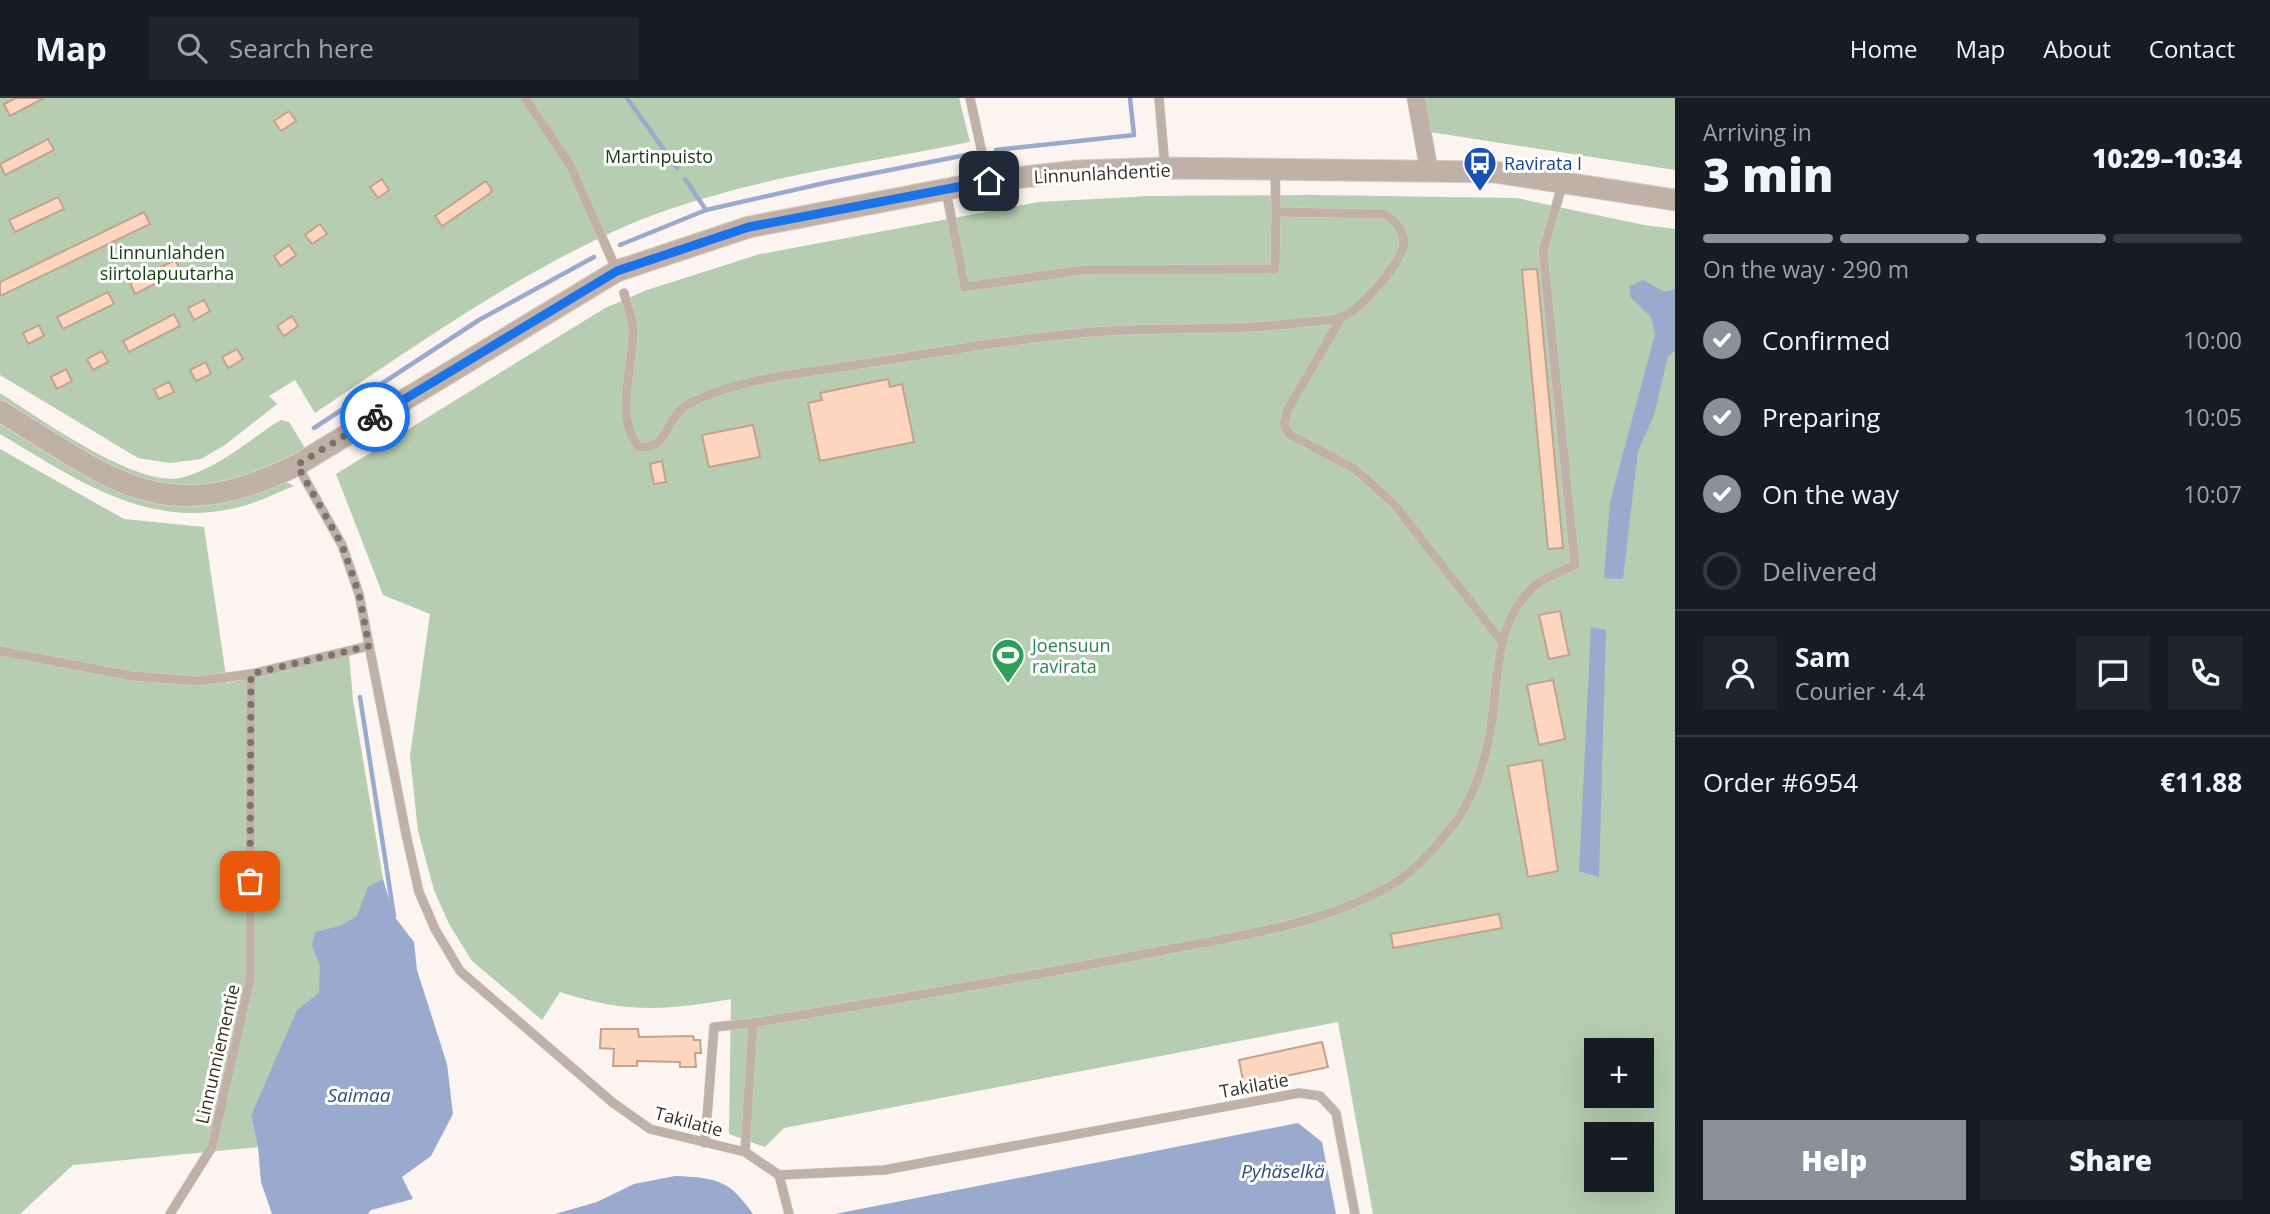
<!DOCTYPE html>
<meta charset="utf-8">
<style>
body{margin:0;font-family:"Open Sans",sans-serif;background:#20242c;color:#f1f3f6;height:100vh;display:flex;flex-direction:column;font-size:26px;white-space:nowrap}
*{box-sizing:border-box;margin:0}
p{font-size:23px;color:#9ea1a6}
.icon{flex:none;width:38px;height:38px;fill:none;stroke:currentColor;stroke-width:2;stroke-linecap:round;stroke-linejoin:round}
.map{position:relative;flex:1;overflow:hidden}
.drawer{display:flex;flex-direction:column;background:#171b24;width:595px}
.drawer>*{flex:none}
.buttons{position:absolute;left:1584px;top:940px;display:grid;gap:14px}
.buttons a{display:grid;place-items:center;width:70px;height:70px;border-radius:0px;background:#171b24;box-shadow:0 7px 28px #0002;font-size:35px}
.pin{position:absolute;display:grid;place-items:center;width:60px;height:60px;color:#fff;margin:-30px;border-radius:14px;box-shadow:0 4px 10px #0006}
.courier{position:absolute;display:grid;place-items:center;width:70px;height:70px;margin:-35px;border:5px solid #1a73e8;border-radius:50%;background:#fff;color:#222;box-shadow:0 2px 9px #0007}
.head em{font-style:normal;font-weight:800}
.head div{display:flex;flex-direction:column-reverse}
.head{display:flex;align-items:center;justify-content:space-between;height:119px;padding:0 28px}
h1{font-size:46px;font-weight:800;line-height:52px}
.bar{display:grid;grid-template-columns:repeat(4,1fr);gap:10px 7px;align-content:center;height:84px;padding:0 28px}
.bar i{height:9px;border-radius:5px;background:#363941}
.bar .selected{background:#8c9099}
.bar p{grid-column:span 4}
.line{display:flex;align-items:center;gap:18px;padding:0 28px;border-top:2px solid #363941}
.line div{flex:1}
.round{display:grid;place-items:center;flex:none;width:74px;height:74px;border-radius:0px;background:#20242c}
ol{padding:0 28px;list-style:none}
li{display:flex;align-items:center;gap:21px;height:77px}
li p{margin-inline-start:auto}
li .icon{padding:7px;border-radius:50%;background:#8c9099;color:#fff;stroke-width:4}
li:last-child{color:#9ea1a6}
li i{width:38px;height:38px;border:4px solid #363941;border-radius:50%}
.action{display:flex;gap:14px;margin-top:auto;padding:14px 28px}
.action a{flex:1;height:80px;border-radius:0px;background:#8c9099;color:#fff;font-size:28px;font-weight:800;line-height:80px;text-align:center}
.action a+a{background:#20242c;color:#f1f3f6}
header{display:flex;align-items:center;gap:42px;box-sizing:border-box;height:98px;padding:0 35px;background:#171b24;border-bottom:2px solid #363941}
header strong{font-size:33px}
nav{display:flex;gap:38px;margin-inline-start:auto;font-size:24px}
.search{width:490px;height:63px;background:#20242c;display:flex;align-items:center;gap:18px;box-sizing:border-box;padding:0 24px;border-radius:0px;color:#9ea1a6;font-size:26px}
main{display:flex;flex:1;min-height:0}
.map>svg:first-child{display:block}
.green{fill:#b6cdb1;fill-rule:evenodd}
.water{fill:#99aace}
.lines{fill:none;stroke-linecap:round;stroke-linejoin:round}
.stream{stroke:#99aace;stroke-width:4.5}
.building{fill:#fed6be;stroke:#c3a390;stroke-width:2}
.service-casing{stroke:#d8d0cb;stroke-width:10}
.minor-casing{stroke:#d8d0cb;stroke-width:19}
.tertiary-casing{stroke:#d8d0cb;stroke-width:23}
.service{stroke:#bfb1a8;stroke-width:9}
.minor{stroke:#bfb1a8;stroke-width:18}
.tertiary{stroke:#bfb1a8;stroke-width:21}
.done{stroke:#7d736c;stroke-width:7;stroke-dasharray:0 12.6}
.route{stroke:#1a73e8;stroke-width:9}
.labels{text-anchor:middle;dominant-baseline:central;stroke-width:6;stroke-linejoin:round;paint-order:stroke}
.park-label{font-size:18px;fill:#183e11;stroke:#fff}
.transit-label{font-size:18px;fill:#164399;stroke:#fff;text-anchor:start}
.street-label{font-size:18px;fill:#392d25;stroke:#fff}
.leisure-label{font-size:18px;fill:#27864d;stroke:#fff;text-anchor:start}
.water-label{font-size:19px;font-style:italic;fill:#344a7a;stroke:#fff}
</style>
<header>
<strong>Map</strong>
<div class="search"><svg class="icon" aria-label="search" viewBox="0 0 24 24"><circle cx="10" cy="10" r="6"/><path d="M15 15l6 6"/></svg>Search here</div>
<nav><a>Home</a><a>Map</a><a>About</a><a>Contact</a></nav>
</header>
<main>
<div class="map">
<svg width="1675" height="1116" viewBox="0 0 1675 1116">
<rect width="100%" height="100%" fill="#fbf4f0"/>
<!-- green -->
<g class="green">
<path d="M0,0H959L970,44C870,64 766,78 670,111C548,153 423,243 315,315L295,282L269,298L277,306L225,347L201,361L170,365L138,360L0,277Z"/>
<path d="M1425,0H1675V72L1430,34Z"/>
<path d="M1314,97L1516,100L1644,127L1675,131V1116H1373L1338,924L784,1030L765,1049L729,1036L731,901C664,913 625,915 560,894L542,922L472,863L449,826L434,792L418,733L410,658L430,516L383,497L336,376L605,210L647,192L760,156L1039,104L1150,98ZM1596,952H1642V998H1596ZM1596,1036H1642V1082H1596Z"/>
<path d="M0,295C38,319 140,393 184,379C222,368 248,342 281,322L289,324L305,350C285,361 264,374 242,381C145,409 79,351 0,304Z"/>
<path d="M0,326C61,362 133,419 208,406C234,401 261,392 286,384L294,388C276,395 257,405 239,409C146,433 75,380 0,336Z"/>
<path d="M0,351L124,421L204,429L227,585L349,557L353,602L383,781L372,812L251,1018L258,1049L73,1067L20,1116H0Z"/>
</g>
<!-- water -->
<g class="water">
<path d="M1643,182L1665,194L1675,191V253L1668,258L1654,317L1638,353L1623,481L1604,480L1610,404L1655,236L1651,219L1630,199V188Z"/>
<path d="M1591,529L1606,532L1599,779L1579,773Z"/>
<path d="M383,781L394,818L414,844L417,872L447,966L453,1016L431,1058L402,1079L413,1101L371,1112L368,1116H272L261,1084L258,1049L251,1018L297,912L319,895L320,867L312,848L315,834L340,828L357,818L368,789Z"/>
<path d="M1298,1025L1322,1044L1336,1116H835Z"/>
<path d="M675,1078C716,1080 729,1081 753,1116H555L597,1104L634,1086Z"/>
</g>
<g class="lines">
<!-- stream -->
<g class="stream">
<path d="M627,0L677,70"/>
<path d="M996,52L1134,37L1130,0"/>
<path d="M706,112L829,84L971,56"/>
<path d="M620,147L706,112L685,81"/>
<path d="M314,330L479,222L594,159"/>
<path d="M360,599L394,818"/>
</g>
</g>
<!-- building -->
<g class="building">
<path d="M16,0H44L10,18L4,6Z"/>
<path d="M289,13L296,23L281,33L274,23Z"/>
<path d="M48,41L54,52L5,77L0,66Z"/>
<path d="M382,81L389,92L378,100L370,89Z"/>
<path d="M486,83L492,92L489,96L442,128L435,118Z"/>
<path d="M58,99L64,111L15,134L9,122Z"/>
<path d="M144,114L150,126L0,198V184Z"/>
<path d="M320,126L327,136L312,146L305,137Z"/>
<path d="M289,147L296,157L281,168L274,158Z"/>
<path d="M175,162L181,173L135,196L130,185Z"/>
<path d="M1537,171L1563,450L1548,451L1522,172Z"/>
<path d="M108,194L114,206L63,231L57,219Z"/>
<path d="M204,202L210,213L194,222L188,210Z"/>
<path d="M174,216L180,228L129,254L123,243Z"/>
<path d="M292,218L298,228L284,238L277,228Z"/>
<path d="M39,227L44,238L28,246L23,235Z"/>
<path d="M237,251L243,261L228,270L222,259Z"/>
<path d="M102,253L108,264L93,272L87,261Z"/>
<path d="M206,264L211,276L196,283L190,272Z"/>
<path d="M66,271L72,283L57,291L51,279Z"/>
<path d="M888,281L890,289L902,286L914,344L820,363L808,305L822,302L820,295Z"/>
<path d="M169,284L174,294L159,301L154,291Z"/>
<path d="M753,327L760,359L709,369L702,337Z"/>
<path d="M662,363L666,384L654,386L650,366Z"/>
<path d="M1560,513L1569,557L1549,561L1539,517Z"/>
<path d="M1553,582L1565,641L1539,647L1527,587Z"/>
<path d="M1542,662L1558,773L1528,779L1508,668Z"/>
<path d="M1499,816L1502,830L1393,850L1391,836Z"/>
<path d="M601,931H638L639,939L693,938L694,942H700L701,955H695L696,969H680V964L637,963V968H613L614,951L600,950Z"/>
<path d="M1322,944L1328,969L1244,987L1239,962Z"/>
</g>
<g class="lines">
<defs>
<g id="service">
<path d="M525,0L570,67L617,173"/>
<path d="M970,0L988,82"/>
<path d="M1159,0L1165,70"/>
<path d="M946,93L965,189L1083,172L1275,171L1276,114"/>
<path d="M624,195C627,207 633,220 633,232C634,268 613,319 639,349C670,351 665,319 687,307C730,283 787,277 835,270C926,257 1016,239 1108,233C1171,229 1234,233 1298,225C1311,223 1327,224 1339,220C1359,214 1392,174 1401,155C1409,139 1399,125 1385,116L1276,114L1275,72"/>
<path d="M1341,220L1287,313L1284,327L1289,336L1355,371L1394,406L1502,544"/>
<path d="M297,367L342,447L359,496L406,736L419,794L435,831L460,873L612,1004L650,1031L745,1054L779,1077L884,1072L1299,995L1320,998L1336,1015L1355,1116"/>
<path d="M0,553L132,578L198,583L251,576L369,548"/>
<path d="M753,925C889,902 1025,880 1160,853C1237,838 1324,827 1393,786C1415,773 1435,750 1450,731C1471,706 1485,666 1490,634C1499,584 1493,521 1537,486C1547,478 1563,473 1575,467L1543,153L1563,84"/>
<path d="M705,1045L714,929L753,925L745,1054"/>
<path d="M779,1077L789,1116"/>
<path d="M170,1116L212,1049L250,882L251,576"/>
</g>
<path id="minor" d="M1416,0L1429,72"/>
<path id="tertiary" d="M0,313C113,382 164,433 297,367L617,173L749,129L989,83L1077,73L1165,70L1494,74L1675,102"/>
</defs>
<!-- service casing -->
<use href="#service" class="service-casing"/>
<!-- minor casing -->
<use href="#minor" class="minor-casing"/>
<!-- tertiary casing -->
<use href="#tertiary" class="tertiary-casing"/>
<!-- service -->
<use href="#service" class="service"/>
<!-- minor -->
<use href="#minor" class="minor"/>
<!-- tertiary -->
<use href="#tertiary" class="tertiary"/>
</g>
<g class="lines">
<!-- done -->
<path class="done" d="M250,783L251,576L369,548L359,496L342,447L297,367L375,319"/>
<!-- route -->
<path class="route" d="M375,319L617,173L749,129L989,83"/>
</g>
<!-- icons -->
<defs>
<symbol id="bus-pin" viewBox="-11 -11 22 30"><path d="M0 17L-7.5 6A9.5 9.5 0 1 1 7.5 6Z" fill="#1a4fb4" stroke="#fff"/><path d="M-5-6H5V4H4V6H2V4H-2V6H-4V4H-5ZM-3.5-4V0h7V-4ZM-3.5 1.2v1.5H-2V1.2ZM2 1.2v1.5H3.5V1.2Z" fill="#fff"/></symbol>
<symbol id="stadium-pin" viewBox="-11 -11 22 30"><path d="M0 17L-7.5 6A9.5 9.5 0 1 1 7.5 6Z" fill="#2e9e5b" stroke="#fff"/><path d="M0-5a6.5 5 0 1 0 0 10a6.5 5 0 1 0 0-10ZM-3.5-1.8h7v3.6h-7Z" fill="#fff"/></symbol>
</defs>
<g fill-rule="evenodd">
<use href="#bus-pin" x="1461" y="46" width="38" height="52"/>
<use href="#stadium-pin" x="989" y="538" width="38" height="52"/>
</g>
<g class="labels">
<!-- park labels -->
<g class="park-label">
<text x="659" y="58">Martinpuisto</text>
<text x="167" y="154">Linnunlahden<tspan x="167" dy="21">siirtolapuutarha</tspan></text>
</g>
<!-- transit labels -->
<g class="transit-label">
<text x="1504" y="65">Ravirata I</text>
</g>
<!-- street labels -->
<g class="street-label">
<text transform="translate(1102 75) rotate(-3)">Linnunlahdentie</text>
<text transform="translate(217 956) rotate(-77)">Linnunniementie</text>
<text transform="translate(1254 987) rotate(-10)">Takilatie</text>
<text transform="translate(689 1023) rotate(15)">Takilatie</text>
</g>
<!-- leisure labels -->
<g class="leisure-label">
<text x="1032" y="547">Joensuun<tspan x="1032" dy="21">ravirata</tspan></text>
</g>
<!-- water labels -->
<g class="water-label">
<text x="359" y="997">Saimaa</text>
<text x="1283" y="1073">Pyhäselkä</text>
</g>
</g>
</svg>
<div class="buttons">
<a>+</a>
<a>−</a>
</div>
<div class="pin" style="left:250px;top:783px;background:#ea580c"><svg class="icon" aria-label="bag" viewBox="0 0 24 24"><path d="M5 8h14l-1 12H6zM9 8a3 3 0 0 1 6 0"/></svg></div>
<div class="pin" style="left:989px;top:83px;background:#1f2937"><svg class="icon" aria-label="home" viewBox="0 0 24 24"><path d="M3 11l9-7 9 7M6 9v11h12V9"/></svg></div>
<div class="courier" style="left:375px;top:319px"><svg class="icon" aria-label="bike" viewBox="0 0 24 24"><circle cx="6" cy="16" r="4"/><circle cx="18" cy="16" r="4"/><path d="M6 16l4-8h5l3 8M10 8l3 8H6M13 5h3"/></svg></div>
</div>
<section class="drawer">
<div class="head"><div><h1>3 min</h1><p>Arriving in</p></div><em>10:29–10:34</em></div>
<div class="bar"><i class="selected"></i><i class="selected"></i><i class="selected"></i><i></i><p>On the way · 290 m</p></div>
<ol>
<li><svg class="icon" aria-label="check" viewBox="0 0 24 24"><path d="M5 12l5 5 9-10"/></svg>Confirmed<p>10:00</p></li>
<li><svg class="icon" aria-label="check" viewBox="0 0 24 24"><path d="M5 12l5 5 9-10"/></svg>Preparing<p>10:05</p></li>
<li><svg class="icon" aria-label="check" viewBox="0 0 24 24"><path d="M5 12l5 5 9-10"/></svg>On the way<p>10:07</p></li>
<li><i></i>Delivered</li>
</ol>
<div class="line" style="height:126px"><a class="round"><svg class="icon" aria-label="person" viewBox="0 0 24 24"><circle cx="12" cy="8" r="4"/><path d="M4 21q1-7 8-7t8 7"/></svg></a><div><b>Sam</b><p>Courier · 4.4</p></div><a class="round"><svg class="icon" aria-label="chat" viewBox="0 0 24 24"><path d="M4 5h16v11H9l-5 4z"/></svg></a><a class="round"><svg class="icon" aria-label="phone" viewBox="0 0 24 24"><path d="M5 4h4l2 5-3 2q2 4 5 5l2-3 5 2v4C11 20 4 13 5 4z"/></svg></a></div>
<div class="line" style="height:91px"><div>Order #6954</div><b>€11.88</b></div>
<div class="action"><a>Help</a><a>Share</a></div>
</section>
</main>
